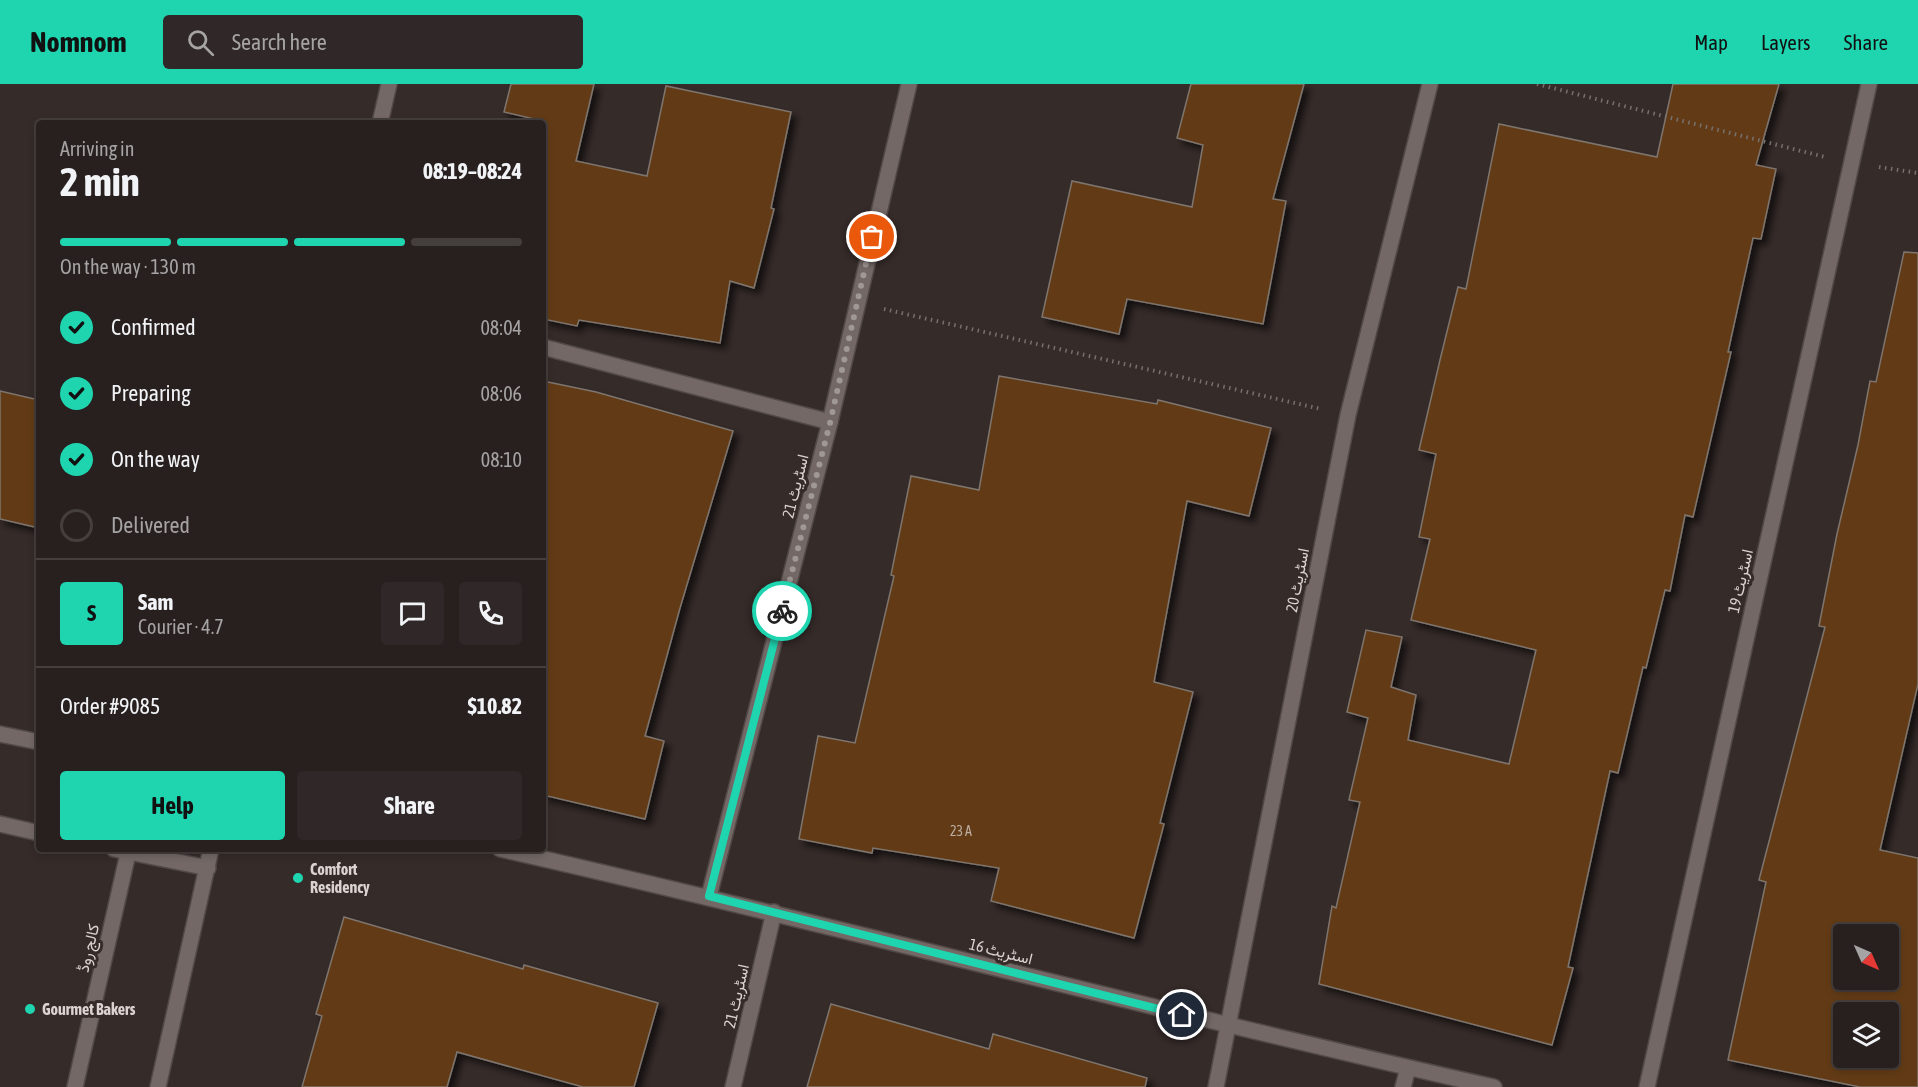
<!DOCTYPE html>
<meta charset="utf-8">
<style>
body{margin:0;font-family:"Asap Condensed",Vazirmatn,sans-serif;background:#302828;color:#f1f3f6;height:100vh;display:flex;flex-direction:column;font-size:22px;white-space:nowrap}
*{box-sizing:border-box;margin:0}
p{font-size:20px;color:#a5a3a4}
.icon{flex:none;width:33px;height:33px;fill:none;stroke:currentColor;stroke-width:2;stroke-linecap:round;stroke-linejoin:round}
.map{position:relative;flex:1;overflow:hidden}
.sheet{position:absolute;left:36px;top:36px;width:510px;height:732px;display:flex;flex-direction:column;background:#28201f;border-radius:6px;box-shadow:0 3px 9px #0003,0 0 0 2px #443e3d}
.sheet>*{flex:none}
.needle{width:39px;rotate:135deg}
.fabs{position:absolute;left:1833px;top:840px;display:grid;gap:12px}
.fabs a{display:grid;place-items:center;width:66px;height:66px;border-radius:6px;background:#28201f;box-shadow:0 3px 9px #0003,0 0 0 2px #443e3d;font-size:30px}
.pin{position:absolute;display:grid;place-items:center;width:51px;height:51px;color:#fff;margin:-26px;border:3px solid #fff;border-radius:50%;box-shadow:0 2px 6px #0007}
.courier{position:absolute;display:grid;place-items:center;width:60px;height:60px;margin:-30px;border:4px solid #1fd5b0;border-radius:50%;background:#fff;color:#222;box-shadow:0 2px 8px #0007}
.overview em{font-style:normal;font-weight:700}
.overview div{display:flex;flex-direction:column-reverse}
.overview{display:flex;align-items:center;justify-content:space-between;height:102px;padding:0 24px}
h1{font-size:39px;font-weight:700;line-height:45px}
.bar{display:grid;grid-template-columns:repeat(4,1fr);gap:9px 6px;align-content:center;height:72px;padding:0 24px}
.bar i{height:8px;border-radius:4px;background:#443e3d}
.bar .on{background:#1fd5b0}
.bar p{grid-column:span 4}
.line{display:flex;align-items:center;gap:15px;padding:0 24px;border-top:2px solid #443e3d}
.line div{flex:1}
.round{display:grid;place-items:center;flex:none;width:63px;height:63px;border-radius:6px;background:#302828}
ol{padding:0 24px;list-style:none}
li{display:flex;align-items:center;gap:18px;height:66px}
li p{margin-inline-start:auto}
li .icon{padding:6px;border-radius:50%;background:#1fd5b0;color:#111;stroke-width:4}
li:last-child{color:#a5a3a4}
li i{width:33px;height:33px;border:3px solid #443e3d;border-radius:50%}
.button{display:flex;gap:12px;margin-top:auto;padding:12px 24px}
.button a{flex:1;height:69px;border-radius:6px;background:#1fd5b0;color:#111;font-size:24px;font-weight:700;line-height:69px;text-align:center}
.button a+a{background:#302828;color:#f1f3f6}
header{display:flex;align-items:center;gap:36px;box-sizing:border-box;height:84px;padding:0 30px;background:#1fd5b0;color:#111}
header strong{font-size:28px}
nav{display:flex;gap:33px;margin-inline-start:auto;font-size:21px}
.search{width:420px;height:54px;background:#302828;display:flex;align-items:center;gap:15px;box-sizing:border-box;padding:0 21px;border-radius:6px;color:#a5a3a4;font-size:22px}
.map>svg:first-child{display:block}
.building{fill:#623a12;stroke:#7e756e;stroke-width:1.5;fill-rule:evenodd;filter:url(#shadow)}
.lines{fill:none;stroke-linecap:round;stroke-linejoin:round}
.lane-casing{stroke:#524947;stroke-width:18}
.street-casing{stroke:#524947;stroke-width:18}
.secondary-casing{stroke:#524947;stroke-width:18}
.path{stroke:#78706e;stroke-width:4;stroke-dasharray:1.5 4.5;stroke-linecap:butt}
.lane{stroke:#736865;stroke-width:15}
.street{stroke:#736865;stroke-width:15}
.secondary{stroke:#736865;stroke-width:15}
.done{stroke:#a09896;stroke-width:6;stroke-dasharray:0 10.8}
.route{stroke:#1fd5b0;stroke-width:8}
.poi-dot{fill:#1fd5b0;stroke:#352b29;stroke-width:2}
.labels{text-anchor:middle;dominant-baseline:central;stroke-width:6;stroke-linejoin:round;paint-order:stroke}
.number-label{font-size:14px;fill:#bcada1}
.street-label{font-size:16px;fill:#dad3d1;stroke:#352b29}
.poi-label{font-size:16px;font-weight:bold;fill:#dad3d1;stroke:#352b29;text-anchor:start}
</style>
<header>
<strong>Nomnom</strong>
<div class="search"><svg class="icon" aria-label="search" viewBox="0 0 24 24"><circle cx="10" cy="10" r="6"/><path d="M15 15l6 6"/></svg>Search here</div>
<nav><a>Map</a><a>Layers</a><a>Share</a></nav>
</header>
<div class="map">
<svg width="1918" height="1003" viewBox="0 0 1918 1003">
<defs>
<filter id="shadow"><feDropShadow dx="5.5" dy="5.5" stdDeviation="3" flood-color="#0009"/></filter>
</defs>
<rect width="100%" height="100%" fill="#352b29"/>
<!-- building -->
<g class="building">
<path d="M511,0H594L576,77L647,92L666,2L791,28L771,124L774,125L754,204L730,197L720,259L579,236L577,242L543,235V37L504,28Z"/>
<path d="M1191,0H1304L1273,115L1286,117L1263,240L1127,215L1119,250L1042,233L1072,97L1192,123L1203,61L1177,54Z"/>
<path d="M1673,0H1779L1756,81L1776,85L1761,155L1753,154L1728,268H1731L1693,433L1685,431L1670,507L1665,506L1646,584L1643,583L1618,689L1610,687L1568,883L1573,884L1552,961L1319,900L1332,822L1336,824L1360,718L1349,716L1368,634L1347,628L1366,546L1402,553L1391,603L1416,611L1408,656L1509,680L1536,566L1411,536L1430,455L1419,453L1436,370L1419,366L1440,276L1458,203L1466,205L1499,40L1657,73Z"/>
<path d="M1904,168L1918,169V600L1880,766L1918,774V1003H1860L1728,976L1766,798L1759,796L1825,543L1819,542L1837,450L1858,361L1870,297L1876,298ZM1844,850H1888V896H1844ZM1844,928H1888V974H1844Z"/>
<path d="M999,292L1157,320L1158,316L1271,344L1249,432L1187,417L1154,598L1193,608L1160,739L1164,740L1134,854L991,817L999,784L873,764L872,769L799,755L818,652L855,659L894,492L891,491L911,392L979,406Z"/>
<path d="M543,297L596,308L733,347L680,524L645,652L664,657L645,735L543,711Z"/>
<path d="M0,307L39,316V444L0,435Z"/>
<path d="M344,833L523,885L524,881L658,919L634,1003H583L457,968L447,1003H302L322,932L316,930Z"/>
<path d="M831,920L989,965L993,950L1147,994L1145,1003H807Z"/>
</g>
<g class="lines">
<defs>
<g id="lane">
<path d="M543,263L830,338"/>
<path d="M1403,1003L1408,984"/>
</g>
<g id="street">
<path d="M380,39L389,0"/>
<path d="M500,765C832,840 1162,929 1494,1003"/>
<path d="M709,812L830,338L909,0"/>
<path d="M733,1003L774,828"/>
<path d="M1216,1003L1348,331L1430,0"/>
<path d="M1647,1003L1869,0"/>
</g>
<g id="secondary">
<path d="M0,650L39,658"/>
<path d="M0,740L39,749"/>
<path d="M114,765L208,784"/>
<path d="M75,1003L129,765"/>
<path d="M158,1003L211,765"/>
</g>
</defs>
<!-- lane casing -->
<use href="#lane" class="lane-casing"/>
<!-- street casing -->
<use href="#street" class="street-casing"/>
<!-- secondary casing -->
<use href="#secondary" class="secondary-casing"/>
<!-- path -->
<g class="path">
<path d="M1537,0L1825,73"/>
<path d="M1879,83L1918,89"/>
<path d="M884,225L1321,325"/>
</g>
<!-- lane -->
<use href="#lane" class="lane"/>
<!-- street -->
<use href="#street" class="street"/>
<!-- secondary -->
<use href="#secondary" class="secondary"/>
</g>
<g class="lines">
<!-- done -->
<path class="done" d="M782,527L830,339L872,153"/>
<!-- route -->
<path class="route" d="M782,527L709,812L1182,931"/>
</g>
<!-- markers -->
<g class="poi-dot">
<circle cx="298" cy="794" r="6"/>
<circle cx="30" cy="925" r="6"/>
</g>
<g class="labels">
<!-- number labels -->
<g class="number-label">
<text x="961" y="747">23 A</text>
</g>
<!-- street labels -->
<g class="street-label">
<text transform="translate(795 402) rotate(-76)">اسٹریٹ 21</text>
<text transform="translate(1297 496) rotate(-79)">اسٹریٹ 20</text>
<text transform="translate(1740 497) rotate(-77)">اسٹریٹ 19</text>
<text transform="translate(88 864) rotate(-77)">کالج روڈ</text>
<text transform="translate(1001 867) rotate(14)">اسٹریٹ 16</text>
<text transform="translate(736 912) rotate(-77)">اسٹریٹ 21</text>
</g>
<!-- poi labels -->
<g class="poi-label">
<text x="310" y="785">Comfort<tspan x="310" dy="18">Residency</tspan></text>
<text x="42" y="925">Gourmet Bakers</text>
</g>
</g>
</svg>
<div class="fabs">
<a><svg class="needle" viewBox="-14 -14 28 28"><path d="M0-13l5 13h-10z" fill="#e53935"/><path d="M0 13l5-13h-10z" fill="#a5a3a4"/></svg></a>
<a><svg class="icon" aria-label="layers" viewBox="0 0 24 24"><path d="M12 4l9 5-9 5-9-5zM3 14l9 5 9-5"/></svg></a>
</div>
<div class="pin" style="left:872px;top:153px;background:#ea580c"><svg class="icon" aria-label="bag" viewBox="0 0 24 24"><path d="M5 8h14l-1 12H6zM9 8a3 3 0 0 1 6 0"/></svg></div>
<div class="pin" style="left:1182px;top:931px;background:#1f2937"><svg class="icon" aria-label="home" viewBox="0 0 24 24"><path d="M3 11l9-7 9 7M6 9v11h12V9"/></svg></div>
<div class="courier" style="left:782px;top:527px"><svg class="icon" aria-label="bike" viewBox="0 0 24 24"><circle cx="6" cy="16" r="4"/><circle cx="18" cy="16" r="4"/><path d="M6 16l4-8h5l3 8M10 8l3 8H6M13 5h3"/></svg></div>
<section class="sheet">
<div class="overview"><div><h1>2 min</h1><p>Arriving in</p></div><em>08:19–08:24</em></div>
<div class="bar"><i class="on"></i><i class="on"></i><i class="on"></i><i></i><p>On the way · 130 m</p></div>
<ol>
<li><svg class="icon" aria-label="check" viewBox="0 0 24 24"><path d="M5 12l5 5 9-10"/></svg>Confirmed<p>08:04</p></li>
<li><svg class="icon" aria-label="check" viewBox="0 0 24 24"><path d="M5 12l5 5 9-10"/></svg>Preparing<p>08:06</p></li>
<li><svg class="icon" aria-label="check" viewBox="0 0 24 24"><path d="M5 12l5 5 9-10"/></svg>On the way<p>08:10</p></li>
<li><i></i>Delivered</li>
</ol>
<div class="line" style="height:108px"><b class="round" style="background:#1fd5b0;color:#111">S</b><div><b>Sam</b><p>Courier · 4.7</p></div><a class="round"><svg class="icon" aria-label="chat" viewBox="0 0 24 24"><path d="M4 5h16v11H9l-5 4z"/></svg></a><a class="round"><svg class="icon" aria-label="phone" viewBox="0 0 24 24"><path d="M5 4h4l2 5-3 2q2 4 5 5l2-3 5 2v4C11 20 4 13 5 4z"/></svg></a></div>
<div class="line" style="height:78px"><div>Order #9085</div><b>$10.82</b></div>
<div class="button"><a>Help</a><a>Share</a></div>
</section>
</div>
